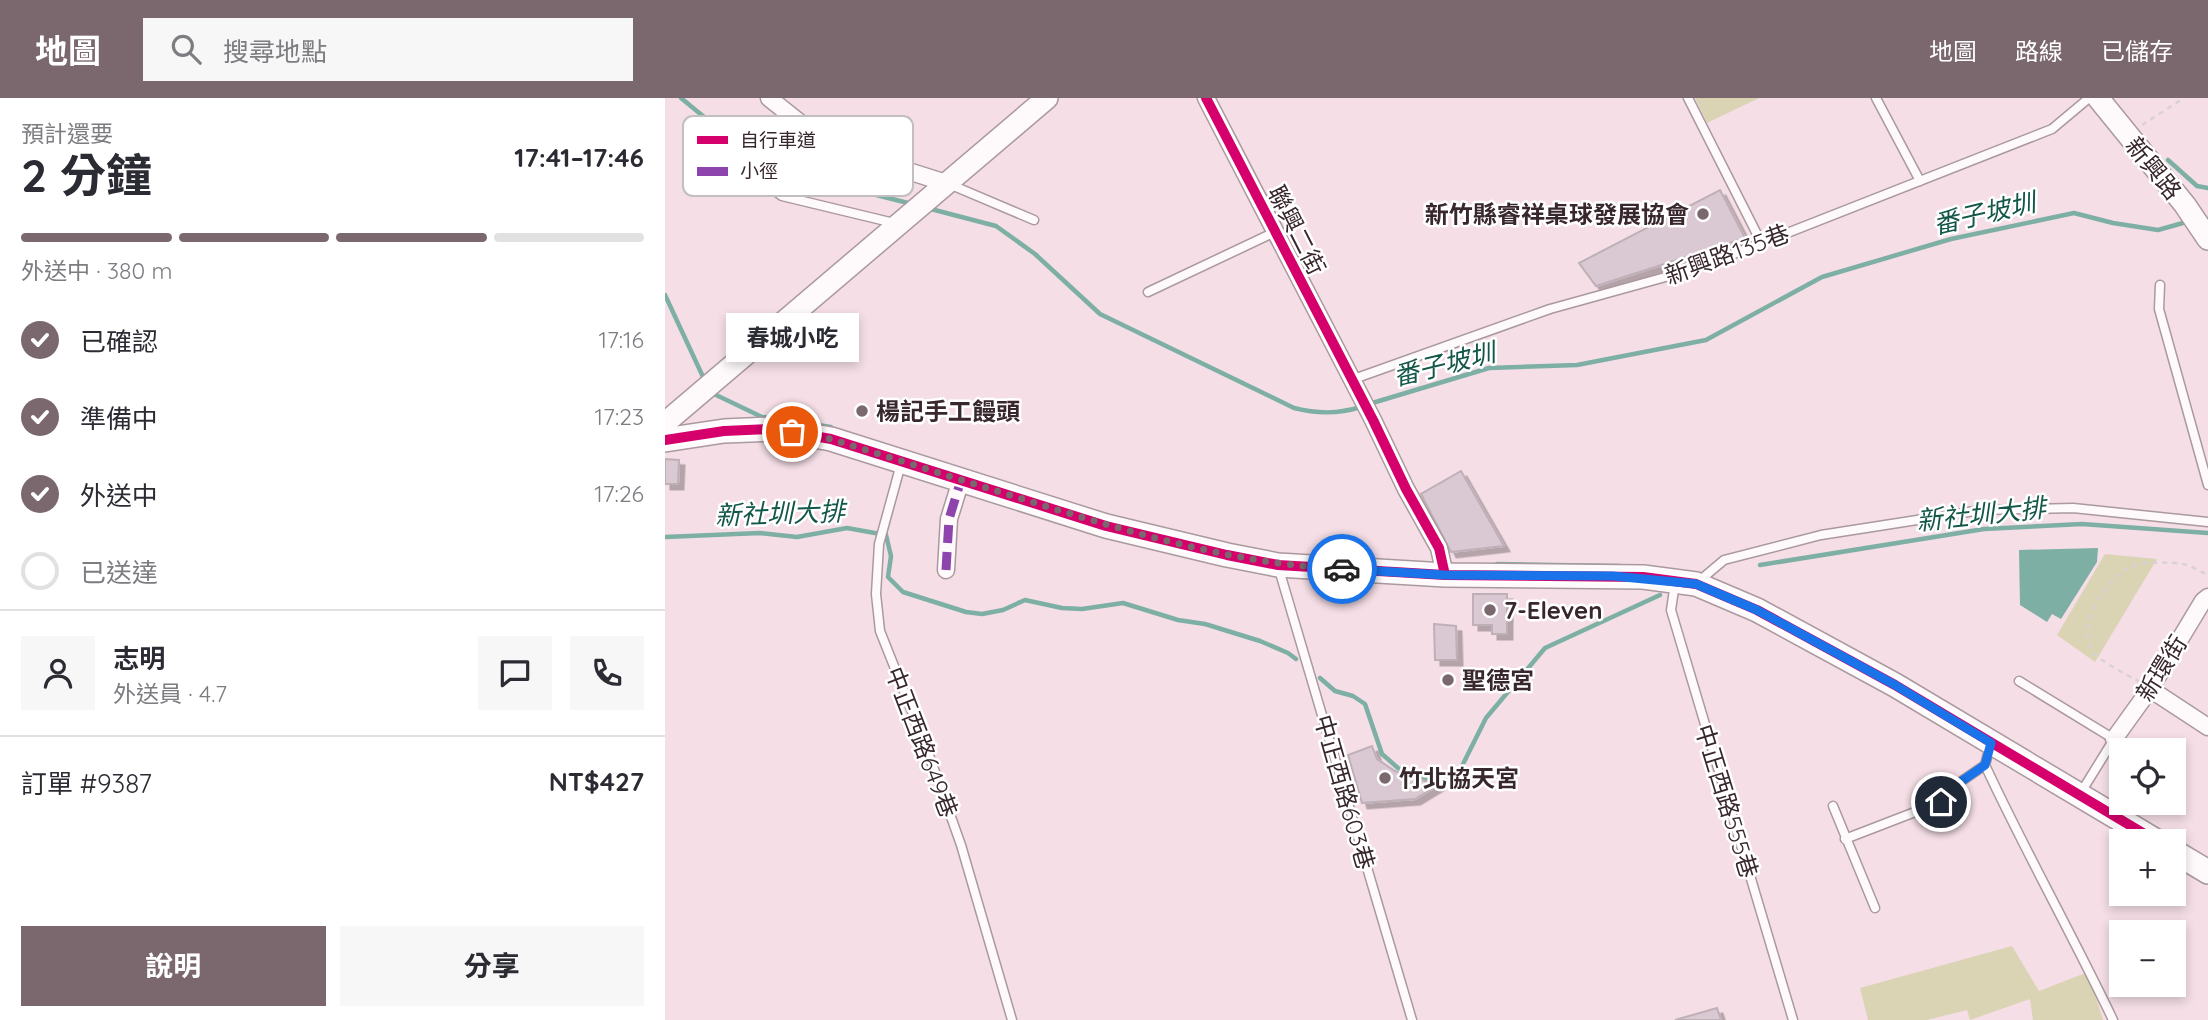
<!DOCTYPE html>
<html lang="zh-TW">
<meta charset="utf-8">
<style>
body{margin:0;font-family:Quicksand,"Noto Sans TC",sans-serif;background:#f7f7f7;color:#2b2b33;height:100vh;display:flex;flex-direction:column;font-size:26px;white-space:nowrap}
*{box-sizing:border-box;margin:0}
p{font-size:23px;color:#7c7c81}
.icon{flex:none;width:38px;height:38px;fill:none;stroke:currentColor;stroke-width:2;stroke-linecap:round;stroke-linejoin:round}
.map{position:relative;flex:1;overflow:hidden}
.side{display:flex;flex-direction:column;background:#fff;width:665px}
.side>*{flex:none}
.tools{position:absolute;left:1444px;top:640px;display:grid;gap:14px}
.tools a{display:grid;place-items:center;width:77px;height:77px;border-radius:0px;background:#fff;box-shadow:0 4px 10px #0003;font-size:35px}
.pin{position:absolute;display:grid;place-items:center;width:60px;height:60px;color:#fff;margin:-30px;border:4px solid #fff;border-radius:50%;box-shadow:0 2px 7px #0007}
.courier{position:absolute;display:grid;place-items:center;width:70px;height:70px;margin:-35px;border:5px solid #1a73e8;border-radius:50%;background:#fff;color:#222;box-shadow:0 2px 9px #0007}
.bubble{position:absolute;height:49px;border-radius:0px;background:#fff;box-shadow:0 4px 10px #0003;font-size:23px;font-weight:700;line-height:49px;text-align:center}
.summary em{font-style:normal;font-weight:700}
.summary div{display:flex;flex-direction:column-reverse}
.summary{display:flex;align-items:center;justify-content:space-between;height:119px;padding:0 21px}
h1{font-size:46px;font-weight:700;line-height:52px}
.bar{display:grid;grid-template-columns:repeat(4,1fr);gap:10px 7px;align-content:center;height:84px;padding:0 21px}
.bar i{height:9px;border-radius:5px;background:#e1e1e2}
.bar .current{background:#7a686e}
.bar p{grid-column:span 4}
.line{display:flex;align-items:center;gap:18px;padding:0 21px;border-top:2px solid #e1e1e2}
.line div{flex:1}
.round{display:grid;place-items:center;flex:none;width:74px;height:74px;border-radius:0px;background:#f7f7f7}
ol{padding:0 21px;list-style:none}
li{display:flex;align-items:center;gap:21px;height:77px}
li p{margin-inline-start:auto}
li .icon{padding:7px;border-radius:50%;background:#7a686e;color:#fff;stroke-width:4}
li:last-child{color:#7c7c81}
li i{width:38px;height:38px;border:4px solid #e1e1e2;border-radius:50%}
.action{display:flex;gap:14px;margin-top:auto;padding:14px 21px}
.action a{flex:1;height:80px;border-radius:0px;background:#7a686e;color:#fff;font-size:28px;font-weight:700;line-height:80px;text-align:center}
.action a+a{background:#f7f7f7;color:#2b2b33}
header{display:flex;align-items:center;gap:42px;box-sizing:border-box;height:98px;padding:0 35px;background:#7a686e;color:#fff}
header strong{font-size:33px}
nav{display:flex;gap:38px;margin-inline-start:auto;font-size:24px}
.search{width:490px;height:63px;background:#f7f7f7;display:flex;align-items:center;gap:18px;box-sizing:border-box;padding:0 24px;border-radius:0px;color:#7c7c81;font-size:26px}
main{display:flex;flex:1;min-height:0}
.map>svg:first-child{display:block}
.green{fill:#dad4b4}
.water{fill:#7dafa4}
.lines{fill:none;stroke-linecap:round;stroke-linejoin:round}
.stream{stroke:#7dafa4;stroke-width:4.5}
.building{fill:#dac9d2;stroke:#bfafb7;stroke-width:2;filter:url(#shadow)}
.service-casing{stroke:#aa999f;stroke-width:11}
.minor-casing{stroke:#aa999f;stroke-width:19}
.tertiary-casing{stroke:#aa999f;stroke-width:24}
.secondary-casing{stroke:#aa999f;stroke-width:26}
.path{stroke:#d9d2d4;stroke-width:2.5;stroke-dasharray:5 5;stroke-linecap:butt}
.service{stroke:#fefafb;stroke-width:8}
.minor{stroke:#fefafb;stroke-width:16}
.tertiary{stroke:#fefafb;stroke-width:21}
.secondary{stroke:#fefafb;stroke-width:23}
.quiet{stroke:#8e44ad;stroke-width:9;stroke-dasharray:18 9;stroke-linecap:butt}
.cycleway-casing{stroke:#fff;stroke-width:15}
.cycleway{stroke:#d6006c;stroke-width:10}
.done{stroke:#7a686e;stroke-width:7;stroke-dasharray:0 12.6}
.route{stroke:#1a73e8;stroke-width:9}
.poi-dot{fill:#7a686e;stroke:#fff;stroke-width:2.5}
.labels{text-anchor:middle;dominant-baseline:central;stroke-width:5;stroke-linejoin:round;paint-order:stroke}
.street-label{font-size:24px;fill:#38282e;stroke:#fff}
.poi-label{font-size:24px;font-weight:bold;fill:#38282e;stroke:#fff;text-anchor:start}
.water-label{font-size:26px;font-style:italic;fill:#135749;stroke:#fff}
.key{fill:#fff;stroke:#c3bec0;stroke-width:2}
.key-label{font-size:19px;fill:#38282e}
</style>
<header>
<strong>地圖</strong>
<div class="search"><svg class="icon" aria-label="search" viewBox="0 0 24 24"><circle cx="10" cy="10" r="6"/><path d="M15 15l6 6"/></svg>搜尋地點</div>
<nav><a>地圖</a><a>路線</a><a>已儲存</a></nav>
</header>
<main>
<section class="side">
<div class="summary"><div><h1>2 分鐘</h1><p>預計還要</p></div><em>17:41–17:46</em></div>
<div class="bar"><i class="current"></i><i class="current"></i><i class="current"></i><i></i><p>外送中 · 380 m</p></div>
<ol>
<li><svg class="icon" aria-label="check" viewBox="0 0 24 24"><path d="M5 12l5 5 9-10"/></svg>已確認<p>17:16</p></li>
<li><svg class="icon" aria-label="check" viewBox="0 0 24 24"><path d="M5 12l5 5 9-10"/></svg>準備中<p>17:23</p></li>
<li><svg class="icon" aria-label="check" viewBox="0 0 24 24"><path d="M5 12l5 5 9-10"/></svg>外送中<p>17:26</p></li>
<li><i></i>已送達</li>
</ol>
<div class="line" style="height:126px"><a class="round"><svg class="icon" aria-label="person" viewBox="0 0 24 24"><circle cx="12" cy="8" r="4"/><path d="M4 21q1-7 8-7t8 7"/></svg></a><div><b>志明</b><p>外送員 · 4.7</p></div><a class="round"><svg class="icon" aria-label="chat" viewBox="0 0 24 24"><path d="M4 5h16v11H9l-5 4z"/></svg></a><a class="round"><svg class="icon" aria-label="phone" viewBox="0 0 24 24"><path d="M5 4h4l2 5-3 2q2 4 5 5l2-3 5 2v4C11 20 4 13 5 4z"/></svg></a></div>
<div class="line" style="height:91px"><div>訂單 #9387</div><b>NT$427</b></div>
<div class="action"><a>說明</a><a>分享</a></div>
</section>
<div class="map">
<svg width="1543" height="922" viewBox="0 0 1543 922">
<defs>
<filter id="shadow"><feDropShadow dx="5.5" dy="5.5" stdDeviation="0" flood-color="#0004"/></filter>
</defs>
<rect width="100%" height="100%" fill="#f5dee6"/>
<!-- green -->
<g class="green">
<path d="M1030,0H1094L1042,25Z"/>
<path d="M1440,456L1492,461L1430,564L1392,537Z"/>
<path d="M1347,848L1374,893L1423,874L1438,922H1368L1365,901L1305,922L1302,912L1262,922H1203L1195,890Z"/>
</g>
<!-- water -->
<path class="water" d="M1433,450L1432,464L1396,521L1387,516L1382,524L1355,507L1354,452Z"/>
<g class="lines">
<!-- stream -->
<g class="stream">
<path d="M16,0L44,23L120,74L247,106"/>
<path d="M1503,62L1532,88L1543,90"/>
<path d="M262,110L331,128L370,156L435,216L629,310C653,316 673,316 696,309"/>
<path d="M0,197L39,281"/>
<path d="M49,296L97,319L106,320"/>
<path d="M704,306L824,270L912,267L1041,242L1157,179L1286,141L1409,115L1448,125L1493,132L1525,123"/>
<path d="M139,325L166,329"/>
<path d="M0,439L95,435L132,439L182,430L221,437L226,458L223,479L238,494L301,514L317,516L338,512L360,502L397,510L417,511L458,505L513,522L540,526L595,543L623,555L631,561"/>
<path d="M832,466L954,468"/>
<path d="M1095,467L1319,431L1417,426L1543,435"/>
<path d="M655,580L670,593L688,598L700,606L717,656L733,670L764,682L795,672L821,620L880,550L995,497"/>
</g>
</g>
<!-- building -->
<g class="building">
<path d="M1055,92L1080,140L931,188L914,165Z"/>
<path d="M0,361L14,362L13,386H0Z"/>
<path d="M796,373L839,448L786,454L756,396Z"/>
<path d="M808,496H842V536H827V527H808Z"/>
<path d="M769,526L791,528L792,562H770Z"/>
<path d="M707,648L712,661L730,673L773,687L750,701L697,705L683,657Z"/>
<path d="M1052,910L1056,922H1010Z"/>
</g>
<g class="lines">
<defs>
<g id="service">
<path d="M1023,0L1096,144"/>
<path d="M1211,0L1255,83"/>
<path d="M34,39L117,98L229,125"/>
<path d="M284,86L369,122"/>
<path d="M1495,187L1494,211L1543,387"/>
<path d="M483,194L610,134"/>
<path d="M686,282L885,211L1033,170L1387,31L1424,0"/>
<path d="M236,366L214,446L211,496L215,533L260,646L296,747L347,922"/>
<path d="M613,468L747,922"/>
<path d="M1033,484L1059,462L1156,437L1316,412L1408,410L1543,424"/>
<path d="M1010,485L1006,512L1128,922"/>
<path d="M1354,583L1449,641L1415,696"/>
<path d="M1320,667C1360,753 1407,836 1448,922"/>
<path d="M1168,708L1210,810"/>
<path d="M1180,741L1276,704L1288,689L1320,667L1325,648"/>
</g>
<g id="minor">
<path d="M104,0L164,48L281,85"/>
<path d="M541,0L708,322L741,391L774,450L780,477"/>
<path d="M281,472L284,421L296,382"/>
<path d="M1485,591L1543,629"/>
<path d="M1449,641L1485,591L1538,503L1543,499"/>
</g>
<g id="tertiary">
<path d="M1433,0L1520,107L1543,141"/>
<path d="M0,325L382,0"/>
</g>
<g id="secondary">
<path d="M0,342L59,333L108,331L166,341L441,428L562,457L613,467L780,477L978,479L1031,486L1092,512L1230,587L1493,744"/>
<path d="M1508,753L1543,774"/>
</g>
</defs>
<!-- service casing -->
<use href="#service" class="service-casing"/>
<!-- minor casing -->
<use href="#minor" class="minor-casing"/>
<!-- tertiary casing -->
<use href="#tertiary" class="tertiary-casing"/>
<!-- secondary casing -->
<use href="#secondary" class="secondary-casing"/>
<!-- path -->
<g class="path">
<path d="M1477,27L1519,0"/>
<path d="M1475,584C1464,578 1435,563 1429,555C1408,530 1444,475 1470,467C1477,464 1511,464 1518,466C1526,468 1535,473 1543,477"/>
</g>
<!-- service -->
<use href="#service" class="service"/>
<!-- minor -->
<use href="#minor" class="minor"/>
<!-- tertiary -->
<use href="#tertiary" class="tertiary"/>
<!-- secondary -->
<use href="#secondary" class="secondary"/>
<!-- quiet -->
<path class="quiet" d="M281,472L284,421L296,382"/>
<defs>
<g id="cycleway">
<path d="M541,0L708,322L741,391L774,450L780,477"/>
<path d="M0,342L59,333L108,331L166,341L441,428L562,457L613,467L780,477L978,479L1031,486L1092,512L1230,587L1493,744"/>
</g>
</defs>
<!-- cycleway casing -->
<use href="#cycleway" class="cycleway-casing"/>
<!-- cycleway -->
<use href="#cycleway" class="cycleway"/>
</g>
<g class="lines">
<!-- done -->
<path class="done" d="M127,334L166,341C234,362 302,384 370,405C471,436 572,466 677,471"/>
<!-- route -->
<path class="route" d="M677,471L780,477L948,478L1031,486L1092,512L1230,587L1326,645L1320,667L1288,689L1276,704"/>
</g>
<!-- markers -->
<g class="poi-dot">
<circle cx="1038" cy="116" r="7"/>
<circle cx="197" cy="313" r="7"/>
<circle cx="825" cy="512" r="7"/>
<circle cx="783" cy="582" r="7"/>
<circle cx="720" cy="680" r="7"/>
</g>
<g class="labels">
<!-- street labels -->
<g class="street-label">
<text transform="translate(1489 70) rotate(51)">新興路</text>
<text transform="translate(632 132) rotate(63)">聯興二街</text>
<text transform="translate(1062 156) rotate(-20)">新興路135巷</text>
<text transform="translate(1496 570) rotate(-58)">新環街</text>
<text transform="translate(257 644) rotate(69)">中正西路649巷</text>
<text transform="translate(680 694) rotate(74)">中正西路603巷</text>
<text transform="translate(1062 703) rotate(73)">中正西路555巷</text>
</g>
<!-- poi labels -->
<g class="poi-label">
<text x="1024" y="116" text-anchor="end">新竹縣睿祥桌球發展協會</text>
<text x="211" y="313">楊記手工饅頭</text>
<text x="839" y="512">7-Eleven</text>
<text x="797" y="582">聖德宮</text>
<text x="734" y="680">竹北協天宮</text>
</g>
<!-- water labels -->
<g class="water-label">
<text transform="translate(1319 115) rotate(-13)">番子坡圳</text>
<text transform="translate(779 266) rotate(-14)">番子坡圳</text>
<text transform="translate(115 415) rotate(-2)">新社圳大排</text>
<text transform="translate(1316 416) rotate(-6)">新社圳大排</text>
</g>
</g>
<!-- legend -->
<rect x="18" y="18" width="230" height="80" rx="10" class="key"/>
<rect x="32" y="38" width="31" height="8" fill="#d6006c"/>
<rect x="32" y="69" width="31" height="9" fill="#8e44ad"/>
<g class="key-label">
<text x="75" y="49">自行車道</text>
<text x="75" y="80">小徑</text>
</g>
</svg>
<div class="tools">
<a><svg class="icon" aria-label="locate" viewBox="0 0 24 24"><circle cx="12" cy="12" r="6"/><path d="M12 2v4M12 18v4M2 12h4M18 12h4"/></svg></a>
<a>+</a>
<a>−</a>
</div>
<div class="pin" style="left:127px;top:334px;background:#ea580c"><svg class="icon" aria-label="bag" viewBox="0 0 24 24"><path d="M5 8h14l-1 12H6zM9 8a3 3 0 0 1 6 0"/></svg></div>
<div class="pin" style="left:1276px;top:704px;background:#1f2937"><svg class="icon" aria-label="home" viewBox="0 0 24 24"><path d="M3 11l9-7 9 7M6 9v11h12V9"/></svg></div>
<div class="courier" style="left:677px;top:471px"><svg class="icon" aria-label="car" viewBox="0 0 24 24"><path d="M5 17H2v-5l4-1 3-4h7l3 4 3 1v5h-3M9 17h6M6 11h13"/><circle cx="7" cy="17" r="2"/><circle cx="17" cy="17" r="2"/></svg></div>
<div class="bubble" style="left:61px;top:215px;width:133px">春城小吃</div>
</div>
</main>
